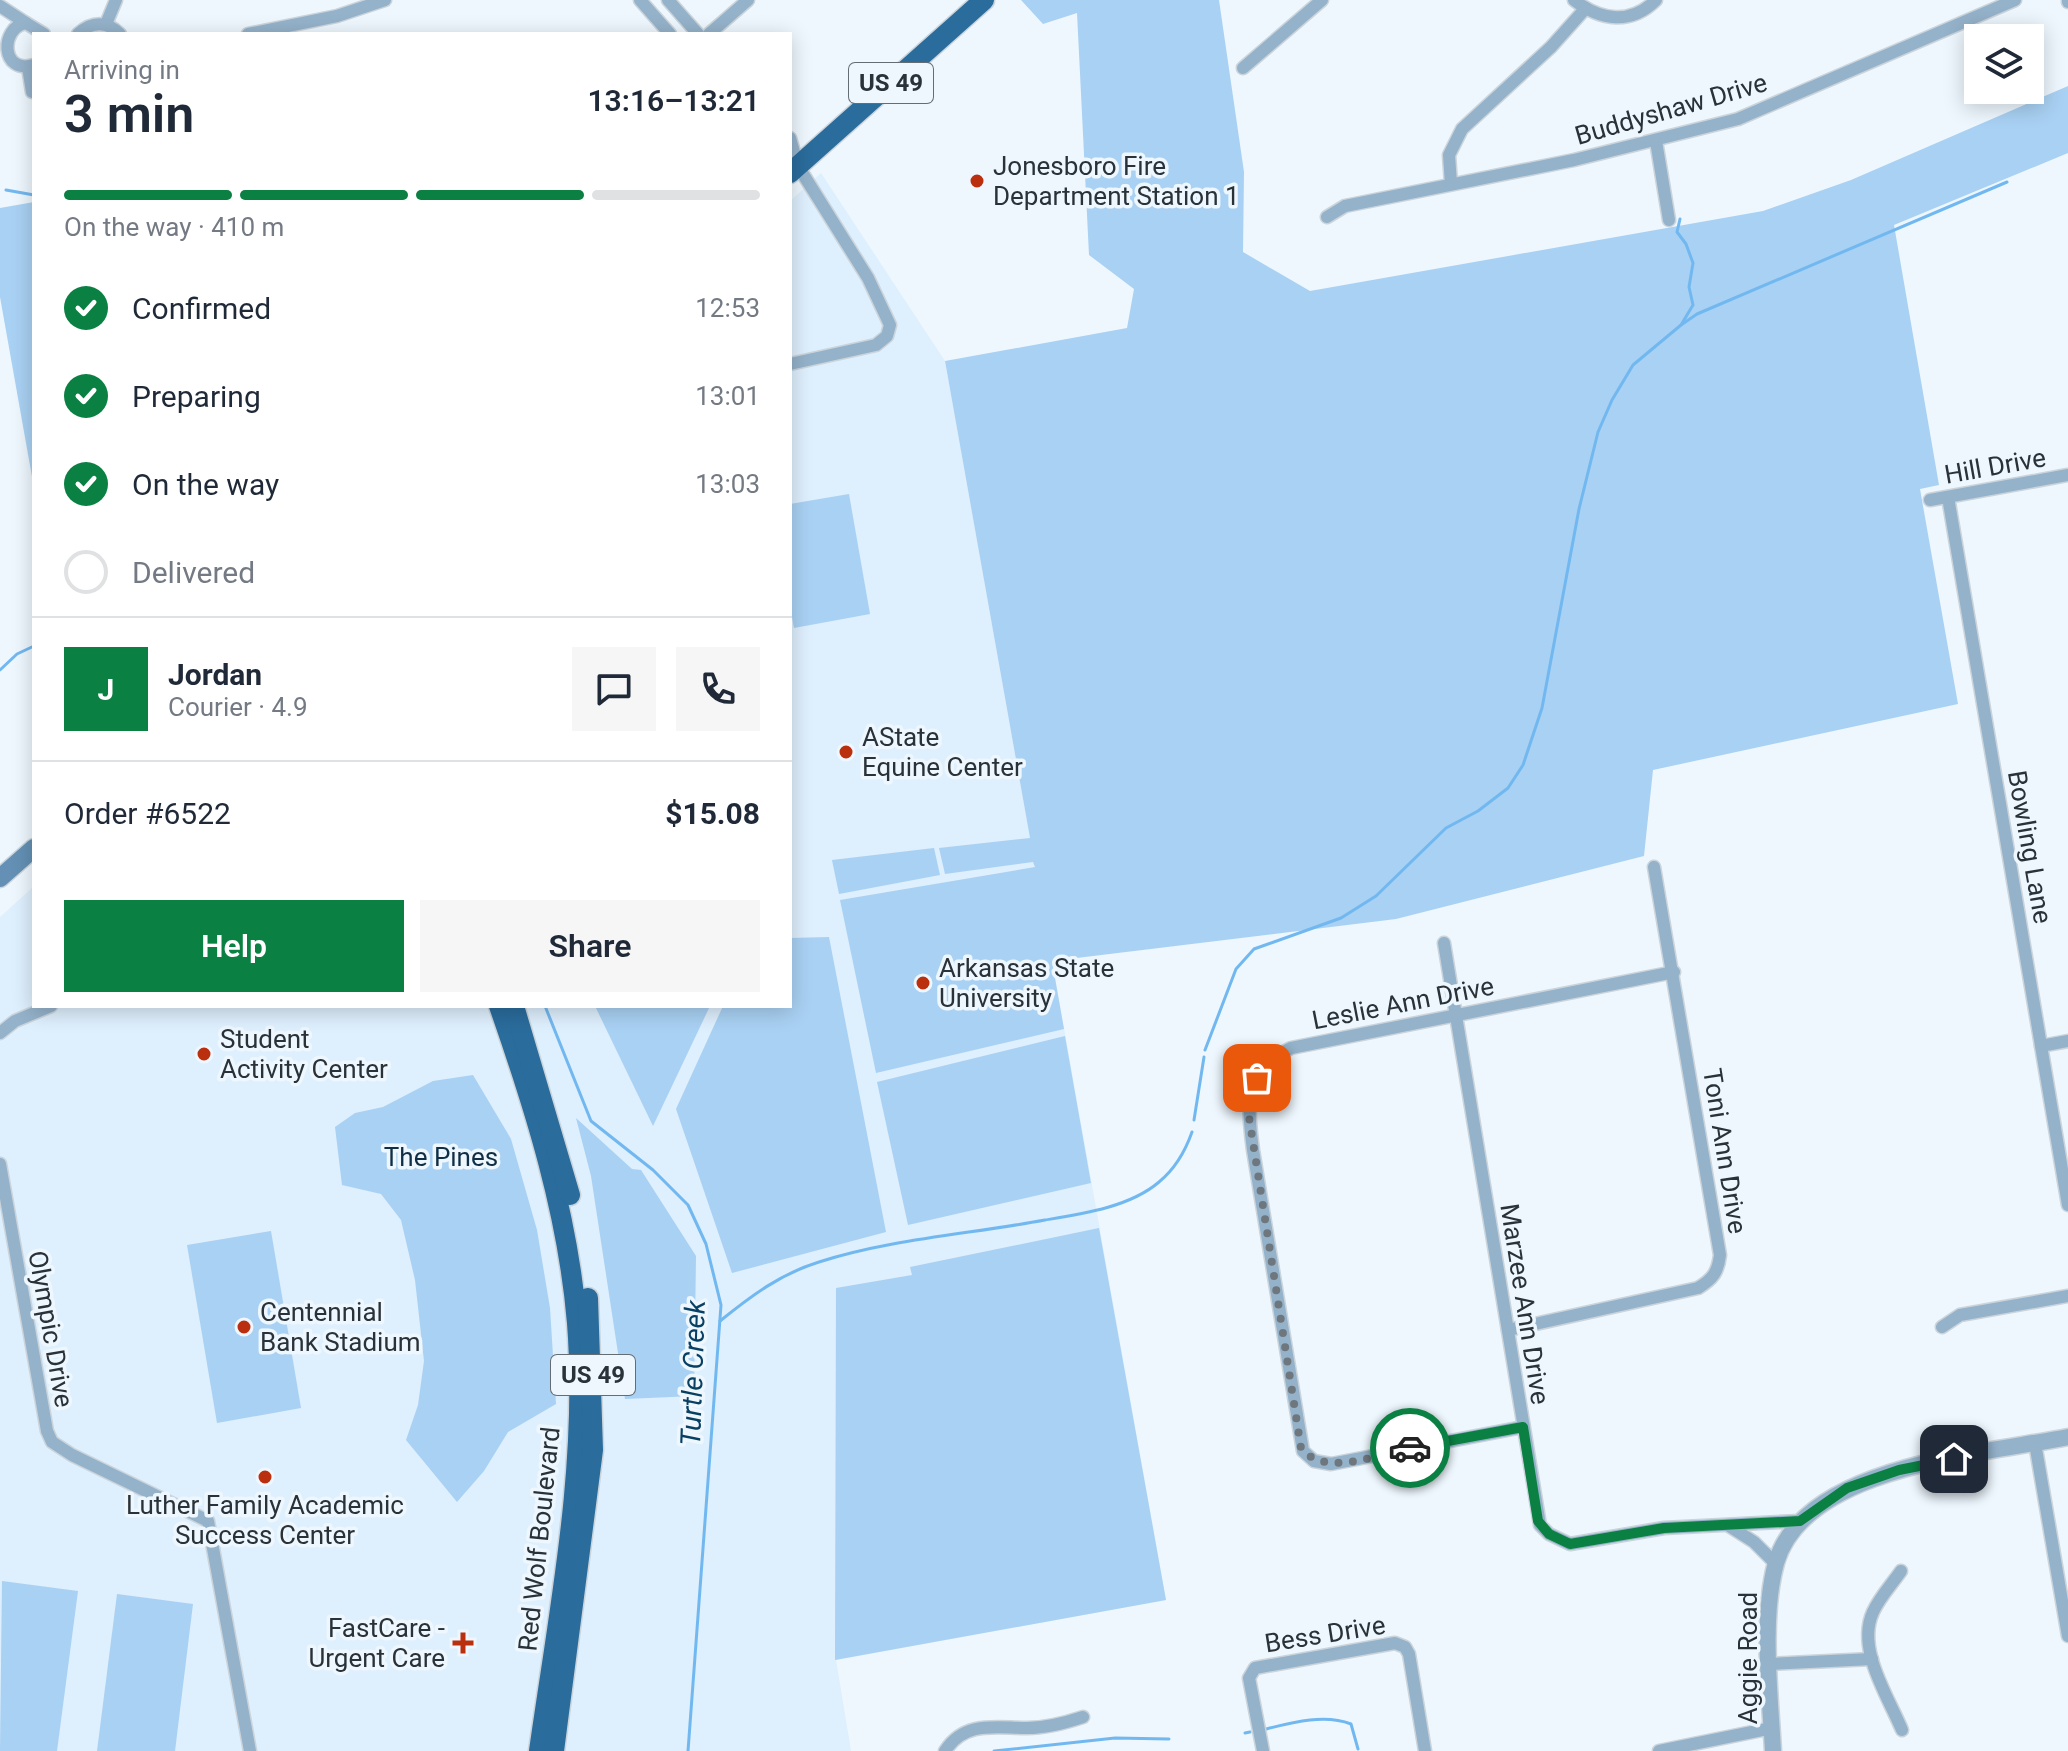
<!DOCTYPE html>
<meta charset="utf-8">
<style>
body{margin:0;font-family:Roboto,sans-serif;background:#f6f6f7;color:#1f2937;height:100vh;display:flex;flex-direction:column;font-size:30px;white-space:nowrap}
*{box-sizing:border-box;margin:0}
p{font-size:26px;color:#747a83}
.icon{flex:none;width:44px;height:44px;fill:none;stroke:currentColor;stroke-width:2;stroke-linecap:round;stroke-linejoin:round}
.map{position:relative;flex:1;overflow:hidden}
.panel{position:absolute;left:32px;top:32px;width:760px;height:976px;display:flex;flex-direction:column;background:#fff;border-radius:0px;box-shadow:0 4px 20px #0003}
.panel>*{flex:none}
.tools{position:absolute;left:1964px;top:24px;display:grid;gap:16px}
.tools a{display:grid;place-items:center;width:80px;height:80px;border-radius:0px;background:#fff;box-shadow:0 4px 20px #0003;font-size:40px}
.pin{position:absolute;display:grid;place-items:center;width:68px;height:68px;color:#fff;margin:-34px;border-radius:16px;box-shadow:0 4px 12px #0006}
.courier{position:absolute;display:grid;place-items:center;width:80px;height:80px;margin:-40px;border:6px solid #0b8043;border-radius:50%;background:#fff;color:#222;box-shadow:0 2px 10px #0007}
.headline em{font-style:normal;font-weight:600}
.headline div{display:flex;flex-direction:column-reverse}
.headline{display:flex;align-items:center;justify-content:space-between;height:136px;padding:0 32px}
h1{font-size:52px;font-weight:600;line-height:60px}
.bar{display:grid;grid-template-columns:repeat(4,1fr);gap:12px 8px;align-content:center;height:96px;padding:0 32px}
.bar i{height:10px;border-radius:6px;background:#e0e1e3}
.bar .on{background:#0b8043}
.bar p{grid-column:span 4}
.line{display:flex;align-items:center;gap:20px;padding:0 32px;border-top:2px solid #e0e1e3}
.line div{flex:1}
.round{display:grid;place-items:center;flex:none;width:84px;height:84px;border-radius:0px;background:#f6f6f7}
ol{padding:0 32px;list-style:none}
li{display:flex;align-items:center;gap:24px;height:88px}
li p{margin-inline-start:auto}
li .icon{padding:8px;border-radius:50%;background:#0b8043;color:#fff;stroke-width:4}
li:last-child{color:#747a83}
li i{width:44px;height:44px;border:4px solid #e0e1e3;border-radius:50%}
.action{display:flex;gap:16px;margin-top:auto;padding:16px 32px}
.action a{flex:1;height:92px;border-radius:0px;background:#0b8043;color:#fff;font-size:32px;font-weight:600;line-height:92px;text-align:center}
.action a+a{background:#f6f6f7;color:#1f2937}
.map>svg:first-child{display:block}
.built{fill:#deeffd}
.green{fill:#a9d1f3}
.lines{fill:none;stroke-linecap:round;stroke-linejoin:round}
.stream{stroke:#72b8f0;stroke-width:3}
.minor-casing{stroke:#cbd4db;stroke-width:15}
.tertiary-casing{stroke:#cbd4db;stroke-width:19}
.secondary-casing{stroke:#cbd4db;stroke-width:21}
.trunk-casing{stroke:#cbd4db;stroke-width:23}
.minor{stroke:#94b2ca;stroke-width:12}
.tertiary{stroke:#94b2ca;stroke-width:16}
.secondary{stroke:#6390b4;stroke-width:18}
.trunk{stroke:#2a6c9c;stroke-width:20}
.done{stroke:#6f777e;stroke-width:8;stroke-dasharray:0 14.4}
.route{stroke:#0b8043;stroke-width:10}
.poi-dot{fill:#ba2f0e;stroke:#eef7fe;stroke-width:3}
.labels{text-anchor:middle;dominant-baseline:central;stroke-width:7;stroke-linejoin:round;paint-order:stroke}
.shield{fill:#eef7fe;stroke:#656d74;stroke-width:2}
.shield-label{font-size:24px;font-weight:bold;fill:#2a3239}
.street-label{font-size:26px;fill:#2a3239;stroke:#eef7fe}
.poi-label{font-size:26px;fill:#2a3239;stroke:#eef7fe;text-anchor:start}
.park-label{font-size:26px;fill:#102f45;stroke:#eef7fe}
.water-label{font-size:28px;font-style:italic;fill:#084064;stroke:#eef7fe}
</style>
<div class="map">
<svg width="2068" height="1751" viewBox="0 0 2068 1751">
<rect width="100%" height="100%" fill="#eef7fe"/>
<!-- built -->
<path class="built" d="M821,173L945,361L1166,1600L836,1660L851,1751H0V917L34,886V1006H790V201Z"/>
<!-- green -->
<g class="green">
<path d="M1021,0H1219L1244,172L1243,252L1310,291L1763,211L1851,180L2068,86V153L1894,225L1939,485L1920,489L1958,704L1653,770L1644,856L1396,919L1052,961L1064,1029L876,1073L840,900L1035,867L1033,862L945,874L939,848L1030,838L945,361L1127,328L1134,289L1089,255L1077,13L1043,24Z"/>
<path d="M34,202V488L0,297V208Z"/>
<path d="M849,494L870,614L794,628L790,606V504Z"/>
<path d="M934,848L940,875L839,894L832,860Z"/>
<path d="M829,937L886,1232L732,1273L676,1109L723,1006H790V938Z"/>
<path d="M595,1006H710L653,1126Z"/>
<path d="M1065,1036L1091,1183L908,1225L877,1082Z"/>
<path d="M473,1075L511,1139L537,1230L550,1308L556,1404L508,1432L484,1471L457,1502L406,1440L418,1405L424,1361L415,1280L401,1220L381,1194L342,1185L335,1127L355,1113L383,1107L433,1081Z"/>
<path d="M576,1118L632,1169L641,1170L696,1256L694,1396L625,1399L591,1176Z"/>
<path d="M1099,1228L1166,1600L835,1660L836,1288L912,1275L910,1267Z"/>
<path d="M271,1231L301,1408L217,1423L187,1245Z"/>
<path d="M2,1581L78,1591L57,1751H0Z"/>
<path d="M117,1594L193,1604L175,1751H97Z"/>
</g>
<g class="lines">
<!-- stream -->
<g class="stream">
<path d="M6,190L34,195"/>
<path d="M1681,325L1697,314L2007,182"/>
<path d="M0,670L17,654L34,646"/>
<path d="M545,1006L591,1121L653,1170L688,1205L706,1244L721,1305L688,1751"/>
<path d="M1205,1050L1236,969L1254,949L1341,918L1376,896L1446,828L1478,811L1508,788L1523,765L1542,708L1579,509L1598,432L1612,400L1633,365L1681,325L1693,305L1689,287L1693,263L1686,244L1677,232L1680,219"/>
<path d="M1194,1120L1204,1057"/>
<path d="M720,1321C751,1296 780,1274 819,1262C891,1239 970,1234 1045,1220C1082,1214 1130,1207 1159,1182C1176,1168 1185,1152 1192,1132"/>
<path d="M1266,1729C1294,1722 1325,1714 1351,1724L1358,1749"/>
<path d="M1245,1733L1250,1732"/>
<path d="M994,1751L1115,1738L1169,1739"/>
</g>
<defs>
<g id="minor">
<path d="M640,0L670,34"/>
<path d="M668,0L698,34"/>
<path d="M1574,0C1601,21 1631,25 1656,0"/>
<path d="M2068,0V2"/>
<path d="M0,6L26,23"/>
<path d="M106,24L116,0"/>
<path d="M78,34C92,21 107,21 120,34"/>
<path d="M248,34L337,16L385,0"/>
<path d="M709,34L748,0"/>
<path d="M34,65C0,75 0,27 26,23L44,34"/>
<path d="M28,67L32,92"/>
<path d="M1243,68L1322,0"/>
<path d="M790,138L798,166L868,278L890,325L887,336L876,345L790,364"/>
<path d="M1656,141L1669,220"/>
<path d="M1451,184L1449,155L1462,129L1551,47L1585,9"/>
<path d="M1327,217L1345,206L1574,160L1738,119L2015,0"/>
<path d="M1948,497L2068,1205"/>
<path d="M1930,500L2068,475"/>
<path d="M1444,943L1540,1525L1549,1534L1570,1544L1664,1528L1800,1521"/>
<path d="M0,1033L15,1021L51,1006"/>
<path d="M2041,1046L2068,1041"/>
<path d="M0,1164L47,1431L52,1442L72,1455L208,1521L250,1751"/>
<path d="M1942,1327L1960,1315L2068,1296"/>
<path d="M1508,1330L1698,1288C1713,1279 1718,1272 1720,1255L1654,867"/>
<path d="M1523,1427L1331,1464L1314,1461L1303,1451L1253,1150C1247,1104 1244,1071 1291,1048L1674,972"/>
<path d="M2035,1443L2068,1636"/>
<path d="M1729,1526L1754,1542L1776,1564"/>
<path d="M1901,1571C1892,1584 1879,1598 1873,1612C1856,1649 1888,1696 1902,1730"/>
<path d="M1770,1664L1872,1659"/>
<path d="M945,1751C965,1720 996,1728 1027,1728C1047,1728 1065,1723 1083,1717"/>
<path d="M1263,1751L1249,1678L1255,1668L1395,1643L1405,1647L1409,1654L1425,1751"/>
<path d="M1659,1751L1772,1728"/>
</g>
<path id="tertiary" d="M1773,1751C1770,1695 1761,1617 1776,1563C1804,1465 1983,1454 2068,1437"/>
<path id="secondary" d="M0,878L34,848"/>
<g id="trunk">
<path d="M790,173L984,0"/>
<path d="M499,1006C535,1109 568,1214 577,1323C588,1466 559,1610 539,1751"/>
<path d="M514,1006L570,1195"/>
<path d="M554,1751L593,1450L588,1298"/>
</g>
</defs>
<!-- minor casing -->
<use href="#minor" class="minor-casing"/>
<!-- tertiary casing -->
<use href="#tertiary" class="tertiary-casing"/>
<!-- secondary casing -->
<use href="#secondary" class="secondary-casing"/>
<!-- trunk casing -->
<use href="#trunk" class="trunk-casing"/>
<!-- minor -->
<use href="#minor" class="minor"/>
<!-- tertiary -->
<use href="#tertiary" class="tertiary"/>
<!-- secondary -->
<use href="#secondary" class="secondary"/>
<!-- trunk -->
<use href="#trunk" class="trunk"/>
</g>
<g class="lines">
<!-- done -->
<path class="done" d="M1257,1078L1249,1097V1117L1301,1448C1324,1478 1378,1454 1410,1448"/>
<!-- route -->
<path class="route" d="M1410,1448L1523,1427L1538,1521L1549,1534L1570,1544L1664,1528L1800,1521L1847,1488L1899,1470L1954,1459"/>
</g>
<!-- markers -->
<g class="poi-dot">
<circle cx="977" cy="181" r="8"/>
<circle cx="846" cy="752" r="8"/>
<circle cx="923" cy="983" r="8"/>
<circle cx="204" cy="1054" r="8"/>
<circle cx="244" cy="1327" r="8"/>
<circle cx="265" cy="1477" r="8"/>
<path d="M459 1631h8v8h8v8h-8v8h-8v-8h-8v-8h8z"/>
</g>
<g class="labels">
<!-- shield labels -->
<g class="shield">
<rect x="849" y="63" width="84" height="40" rx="6"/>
<rect x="551" y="1355" width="84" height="40" rx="6"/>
</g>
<g class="shield-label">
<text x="891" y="83">US 49</text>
<text x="593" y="1375">US 49</text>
</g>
<!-- street labels -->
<g class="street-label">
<text transform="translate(1671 109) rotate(-16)">Buddyshaw Drive</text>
<text transform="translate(1995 466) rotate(-10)">Hill Drive</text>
<text transform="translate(2030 847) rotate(80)">Bowling Lane</text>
<text transform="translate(1403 1003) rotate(-11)">Leslie Ann Drive</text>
<text transform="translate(1725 1151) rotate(81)">Toni Ann Drive</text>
<text transform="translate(1525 1304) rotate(81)">Marzee Ann Drive</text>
<text transform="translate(51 1329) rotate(80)">Olympic Drive</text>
<text transform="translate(539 1539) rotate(-84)">Red Wolf Boulevard</text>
<text transform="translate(1325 1634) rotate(-9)">Bess Drive</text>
<text transform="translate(1748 1658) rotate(-90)">Aggie Road</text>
</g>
<!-- poi labels -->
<g class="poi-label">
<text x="993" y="166">Jonesboro Fire<tspan x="993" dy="30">Department Station 1</tspan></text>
<text x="862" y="737">AState<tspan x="862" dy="30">Equine Center</tspan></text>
<text x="939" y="968">Arkansas State<tspan x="939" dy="30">University</tspan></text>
<text x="220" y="1039">Student<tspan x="220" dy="30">Activity Center</tspan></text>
<text x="260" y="1312">Centennial<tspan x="260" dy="30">Bank Stadium</tspan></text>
<text x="265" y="1505" text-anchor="middle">Luther Family Academic<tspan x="265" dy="30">Success Center</tspan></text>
<text x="445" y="1628" text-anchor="end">FastCare -<tspan x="445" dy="30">Urgent Care</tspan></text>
</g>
<!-- park labels -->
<g class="park-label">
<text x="441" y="1157">The Pines</text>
</g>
<!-- water labels -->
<g class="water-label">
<text transform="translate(693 1373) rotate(-88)">Turtle Creek</text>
</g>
</g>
</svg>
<div class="tools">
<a><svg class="icon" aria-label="layers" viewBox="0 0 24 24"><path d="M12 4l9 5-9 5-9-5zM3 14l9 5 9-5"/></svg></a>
</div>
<div class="pin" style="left:1257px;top:1078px;background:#ea580c"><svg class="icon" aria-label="bag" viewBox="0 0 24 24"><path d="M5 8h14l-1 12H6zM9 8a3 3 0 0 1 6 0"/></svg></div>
<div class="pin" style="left:1954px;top:1459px;background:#1f2937"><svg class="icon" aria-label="home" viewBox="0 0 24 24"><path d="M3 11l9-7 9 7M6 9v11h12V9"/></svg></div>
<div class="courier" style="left:1410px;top:1448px"><svg class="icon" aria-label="car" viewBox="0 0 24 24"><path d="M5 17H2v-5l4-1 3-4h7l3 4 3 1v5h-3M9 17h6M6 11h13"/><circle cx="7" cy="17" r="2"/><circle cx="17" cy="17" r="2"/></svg></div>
<section class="panel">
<div class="headline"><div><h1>3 min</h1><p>Arriving in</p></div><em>13:16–13:21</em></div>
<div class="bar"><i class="on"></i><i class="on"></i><i class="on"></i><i></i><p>On the way · 410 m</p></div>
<ol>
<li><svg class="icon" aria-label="check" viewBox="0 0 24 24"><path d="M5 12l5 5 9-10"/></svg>Confirmed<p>12:53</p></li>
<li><svg class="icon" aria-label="check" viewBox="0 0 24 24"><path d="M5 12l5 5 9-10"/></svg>Preparing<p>13:01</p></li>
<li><svg class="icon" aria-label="check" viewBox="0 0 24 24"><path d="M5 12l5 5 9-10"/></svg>On the way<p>13:03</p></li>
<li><i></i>Delivered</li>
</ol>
<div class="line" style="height:144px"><b class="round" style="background:#0b8043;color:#fff">J</b><div><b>Jordan</b><p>Courier · 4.9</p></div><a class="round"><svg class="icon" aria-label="chat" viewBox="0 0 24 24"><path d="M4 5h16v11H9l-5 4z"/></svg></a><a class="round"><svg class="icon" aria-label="phone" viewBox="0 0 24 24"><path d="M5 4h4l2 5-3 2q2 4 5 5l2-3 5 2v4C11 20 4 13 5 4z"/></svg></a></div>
<div class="line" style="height:104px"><div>Order #6522</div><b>$15.08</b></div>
<div class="action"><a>Help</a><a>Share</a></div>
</section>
</div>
